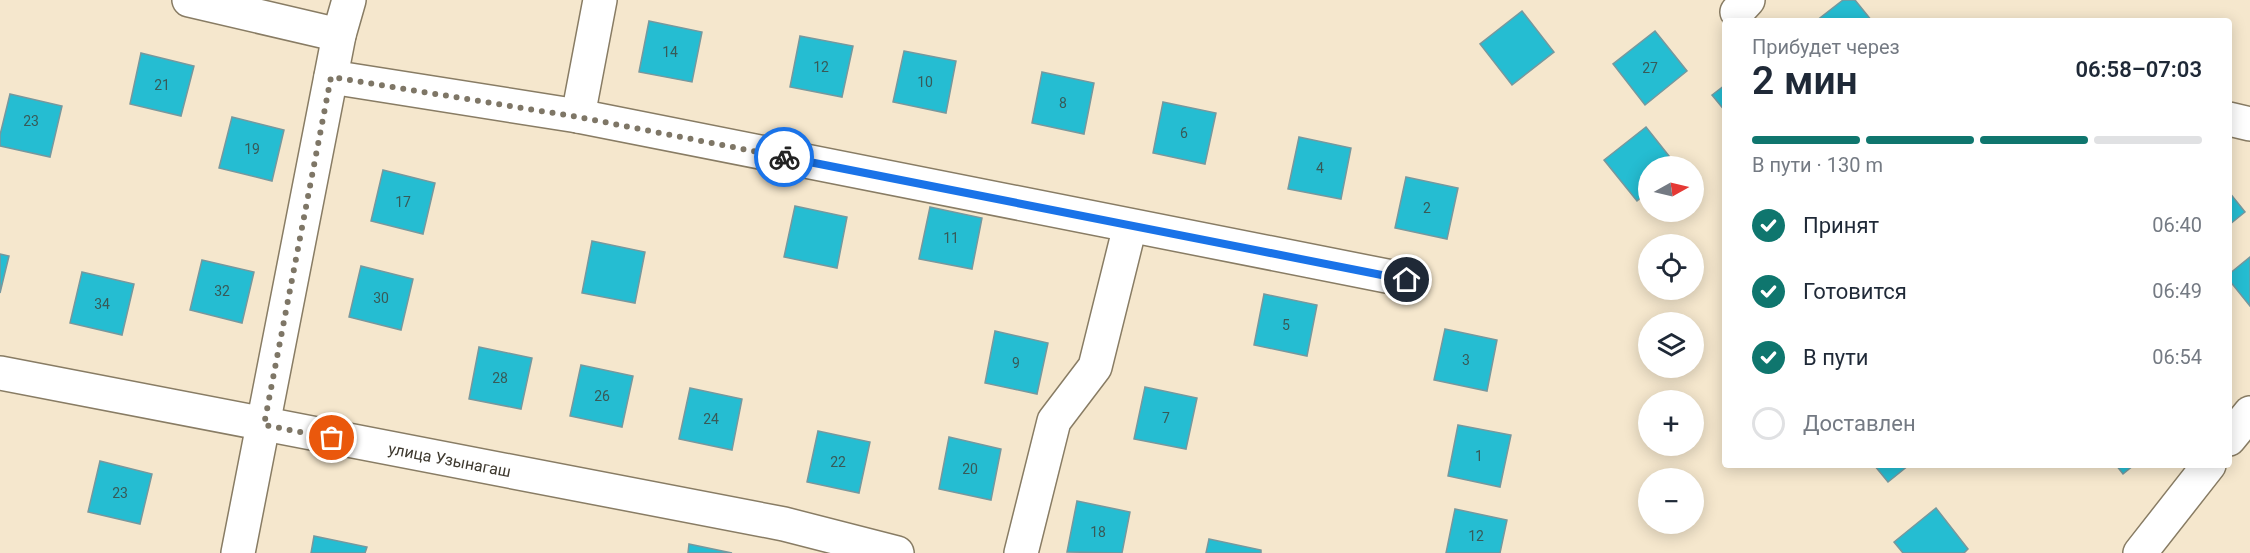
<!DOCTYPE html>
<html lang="ru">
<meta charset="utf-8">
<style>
body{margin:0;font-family:Roboto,sans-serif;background:#f6f6f7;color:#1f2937;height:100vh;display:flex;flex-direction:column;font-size:22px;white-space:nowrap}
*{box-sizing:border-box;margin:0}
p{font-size:20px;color:#747a83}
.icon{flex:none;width:33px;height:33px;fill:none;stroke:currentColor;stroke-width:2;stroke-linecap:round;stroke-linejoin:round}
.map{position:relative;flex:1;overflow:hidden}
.side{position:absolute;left:1722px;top:18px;width:510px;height:450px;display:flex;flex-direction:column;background:#fff;border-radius:6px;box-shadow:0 3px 15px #0003}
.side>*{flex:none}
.needle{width:39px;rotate:82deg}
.buttons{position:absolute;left:1638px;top:156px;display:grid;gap:12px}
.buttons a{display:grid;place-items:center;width:66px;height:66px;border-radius:50%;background:#fff;box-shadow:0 3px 15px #0003;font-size:30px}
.pin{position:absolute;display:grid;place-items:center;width:51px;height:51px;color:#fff;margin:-26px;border:3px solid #fff;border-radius:50%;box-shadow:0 2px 6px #0007}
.courier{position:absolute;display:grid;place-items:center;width:60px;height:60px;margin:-30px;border:4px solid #1a73e8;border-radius:50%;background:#fff;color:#222;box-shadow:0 2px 8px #0007}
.overview em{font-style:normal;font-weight:600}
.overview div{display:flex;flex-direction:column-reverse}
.overview{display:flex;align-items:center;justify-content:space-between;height:102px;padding:0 30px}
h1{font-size:39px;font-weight:600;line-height:45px}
.bar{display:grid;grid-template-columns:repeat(4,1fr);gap:9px 6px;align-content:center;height:72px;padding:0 30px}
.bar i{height:8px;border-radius:4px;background:#e0e1e3}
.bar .current{background:#0f766e}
.bar p{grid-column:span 4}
ol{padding:0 30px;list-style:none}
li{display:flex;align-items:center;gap:18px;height:66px}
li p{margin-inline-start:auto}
li .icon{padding:6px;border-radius:50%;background:#0f766e;color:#fff;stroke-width:4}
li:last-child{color:#747a83}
li i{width:33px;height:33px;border:3px solid #e0e1e3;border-radius:50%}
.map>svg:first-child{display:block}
.building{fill:#25bdd2;stroke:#76989e;stroke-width:1.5}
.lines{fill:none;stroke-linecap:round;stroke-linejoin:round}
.minor-casing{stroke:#887c64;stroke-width:36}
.minor{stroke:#fff;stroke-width:33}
.done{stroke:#7e7666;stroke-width:6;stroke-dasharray:0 10.8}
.route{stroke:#1a73e8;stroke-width:8}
.labels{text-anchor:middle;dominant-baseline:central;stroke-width:4.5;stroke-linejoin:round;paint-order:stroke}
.number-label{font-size:14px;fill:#385a58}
.street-label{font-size:16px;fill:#3e392f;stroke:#fef5e5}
</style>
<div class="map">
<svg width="2250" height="553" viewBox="0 0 2250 553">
<rect width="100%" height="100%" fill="#f5e7cd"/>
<!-- building -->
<g class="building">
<path d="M1843,0H1855L1872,21H1816Z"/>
<path d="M1522,11L1554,52L1512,85L1480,44Z"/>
<path d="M649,21L702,32L692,82L639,72Z"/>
<path d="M1655,31L1687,71L1645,105L1613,64Z"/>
<path d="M800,36L853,46L842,97L790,87Z"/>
<path d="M904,51L956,61L946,113L893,102Z"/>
<path d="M141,53L194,66L181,116L130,104Z"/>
<path d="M1042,72L1094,83L1084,134L1032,123Z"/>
<path d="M1725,85V111L1712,95Z"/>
<path d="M10,94L62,106L50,157L0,146V135Z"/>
<path d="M1163,102L1216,113L1205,164L1153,153Z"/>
<path d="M232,117L284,130L272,181L219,168Z"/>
<path d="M1646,127L1677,166H1648V192L1637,201L1604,160Z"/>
<path d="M1299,137L1351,148L1341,199L1288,189Z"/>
<path d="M383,170L435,183L423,234L371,221Z"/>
<path d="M1406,177L1458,188L1447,239L1395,228Z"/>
<path d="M2229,192L2245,212L2229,225Z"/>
<path d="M795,206L847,217L837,268L784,257Z"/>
<path d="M930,207L982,218L972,269L919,259Z"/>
<path d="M592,241L645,252L635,303L582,293Z"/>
<path d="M0,254L9,256L0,293Z"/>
<path d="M2250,257V306L2229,280V274Z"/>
<path d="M202,260L254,272L242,323L190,310Z"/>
<path d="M361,266L413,279L401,330L349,317Z"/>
<path d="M82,272L134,284L122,335L70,323Z"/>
<path d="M1264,294L1317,305L1307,356L1254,345Z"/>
<path d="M1445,329L1497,340L1487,391L1434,380Z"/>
<path d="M995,331L1048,343L1037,394L985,383Z"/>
<path d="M479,347L532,358L521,409L469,399Z"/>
<path d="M581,365L633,376L622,427L570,416Z"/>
<path d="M1145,387L1197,398L1186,449L1134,439Z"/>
<path d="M690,388L742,399L732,450L679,439Z"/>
<path d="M1458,425L1511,435L1500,487L1448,476Z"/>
<path d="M818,431L870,442L859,493L807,482Z"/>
<path d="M949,437L1001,449L991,500L939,489Z"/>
<path d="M100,461L152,474L140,524L88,512Z"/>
<path d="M1874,465H1909L1888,482Z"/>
<path d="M2116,465H2134L2123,474Z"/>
<path d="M1077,501L1130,512L1122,553L1067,552Z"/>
<path d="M1936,508L1968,549L1964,553H1903L1894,542Z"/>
<path d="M1455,509L1507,520L1500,553H1446Z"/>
<path d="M314,536L367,547L365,553H311Z"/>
<path d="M1209,539L1261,550V553H1206Z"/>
<path d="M689,544L732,553H688Z"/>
</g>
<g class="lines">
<defs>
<g id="minor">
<path d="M189,0L339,35"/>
<path d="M1737,12L1748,0"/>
<path d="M331,77L578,116L1407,280"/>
<path d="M578,116L600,0"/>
<path d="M2229,119L2250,124"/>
<path id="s1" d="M0,373L784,524L897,553"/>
<path d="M2229,439L2250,413"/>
<path d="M238,553L339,35L349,0"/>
<path d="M1021,553L1054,421L1095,367L1130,226"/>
<path d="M2140,553L2209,465"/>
</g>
</defs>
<!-- minor casing -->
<use href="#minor" class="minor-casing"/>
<!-- minor -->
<use href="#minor" class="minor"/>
</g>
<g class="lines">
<!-- done -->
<path class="done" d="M332,438L264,425L331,77L578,117L784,157"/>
<!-- route -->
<path class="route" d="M784,157L1407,280"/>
</g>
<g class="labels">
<!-- number labels -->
<g class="number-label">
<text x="670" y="52">14</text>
<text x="821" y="67">12</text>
<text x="1650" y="68">27</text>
<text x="925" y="82">10</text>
<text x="162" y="85">21</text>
<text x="1063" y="103">8</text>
<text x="31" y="121">23</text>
<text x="1184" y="133">6</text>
<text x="252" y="149">19</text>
<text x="1320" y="168">4</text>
<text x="403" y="202">17</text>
<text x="1427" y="208">2</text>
<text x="951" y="238">11</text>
<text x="222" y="291">32</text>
<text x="381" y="298">30</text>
<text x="102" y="304">34</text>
<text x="1286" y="325">5</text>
<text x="1466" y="360">3</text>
<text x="1016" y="363">9</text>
<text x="500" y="378">28</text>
<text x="602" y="396">26</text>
<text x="1166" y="418">7</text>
<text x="711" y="419">24</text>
<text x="1479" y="456">1</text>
<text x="838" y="462">22</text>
<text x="970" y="469">20</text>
<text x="120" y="493">23</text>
<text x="1098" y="532">18</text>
<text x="1476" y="536">12</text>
</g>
<!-- street labels -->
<g class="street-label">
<text stroke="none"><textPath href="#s1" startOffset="458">улица Узынагаш</textPath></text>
</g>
</g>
</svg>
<div class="buttons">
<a><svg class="needle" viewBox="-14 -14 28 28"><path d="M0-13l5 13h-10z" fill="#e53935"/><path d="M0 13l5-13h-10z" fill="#747a83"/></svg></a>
<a><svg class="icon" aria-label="locate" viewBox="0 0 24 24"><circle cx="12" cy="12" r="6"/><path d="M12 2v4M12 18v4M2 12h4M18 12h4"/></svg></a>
<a><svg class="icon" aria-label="layers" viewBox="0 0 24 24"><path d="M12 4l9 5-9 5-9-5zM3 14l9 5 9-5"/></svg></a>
<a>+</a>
<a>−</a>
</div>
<div class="pin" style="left:332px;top:438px;background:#ea580c"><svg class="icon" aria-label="bag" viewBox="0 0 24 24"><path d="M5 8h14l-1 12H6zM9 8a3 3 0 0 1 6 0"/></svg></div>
<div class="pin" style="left:1407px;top:280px;background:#1f2937"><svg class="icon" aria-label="home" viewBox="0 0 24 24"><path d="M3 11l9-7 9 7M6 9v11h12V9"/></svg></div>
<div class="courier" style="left:784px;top:157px"><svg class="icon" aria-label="bike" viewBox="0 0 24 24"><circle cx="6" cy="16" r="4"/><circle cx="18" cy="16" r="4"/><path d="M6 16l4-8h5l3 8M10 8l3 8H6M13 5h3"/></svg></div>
<section class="side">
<div class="overview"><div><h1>2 мин</h1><p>Прибудет через</p></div><em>06:58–07:03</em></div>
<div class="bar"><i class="current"></i><i class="current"></i><i class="current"></i><i></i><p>В пути · 130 m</p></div>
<ol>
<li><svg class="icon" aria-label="check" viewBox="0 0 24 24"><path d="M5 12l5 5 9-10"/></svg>Принят<p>06:40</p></li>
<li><svg class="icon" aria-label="check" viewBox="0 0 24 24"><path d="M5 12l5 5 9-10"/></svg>Готовится<p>06:49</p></li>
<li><svg class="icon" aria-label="check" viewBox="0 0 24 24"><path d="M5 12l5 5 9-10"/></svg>В пути<p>06:54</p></li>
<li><i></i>Доставлен</li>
</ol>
</section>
</div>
